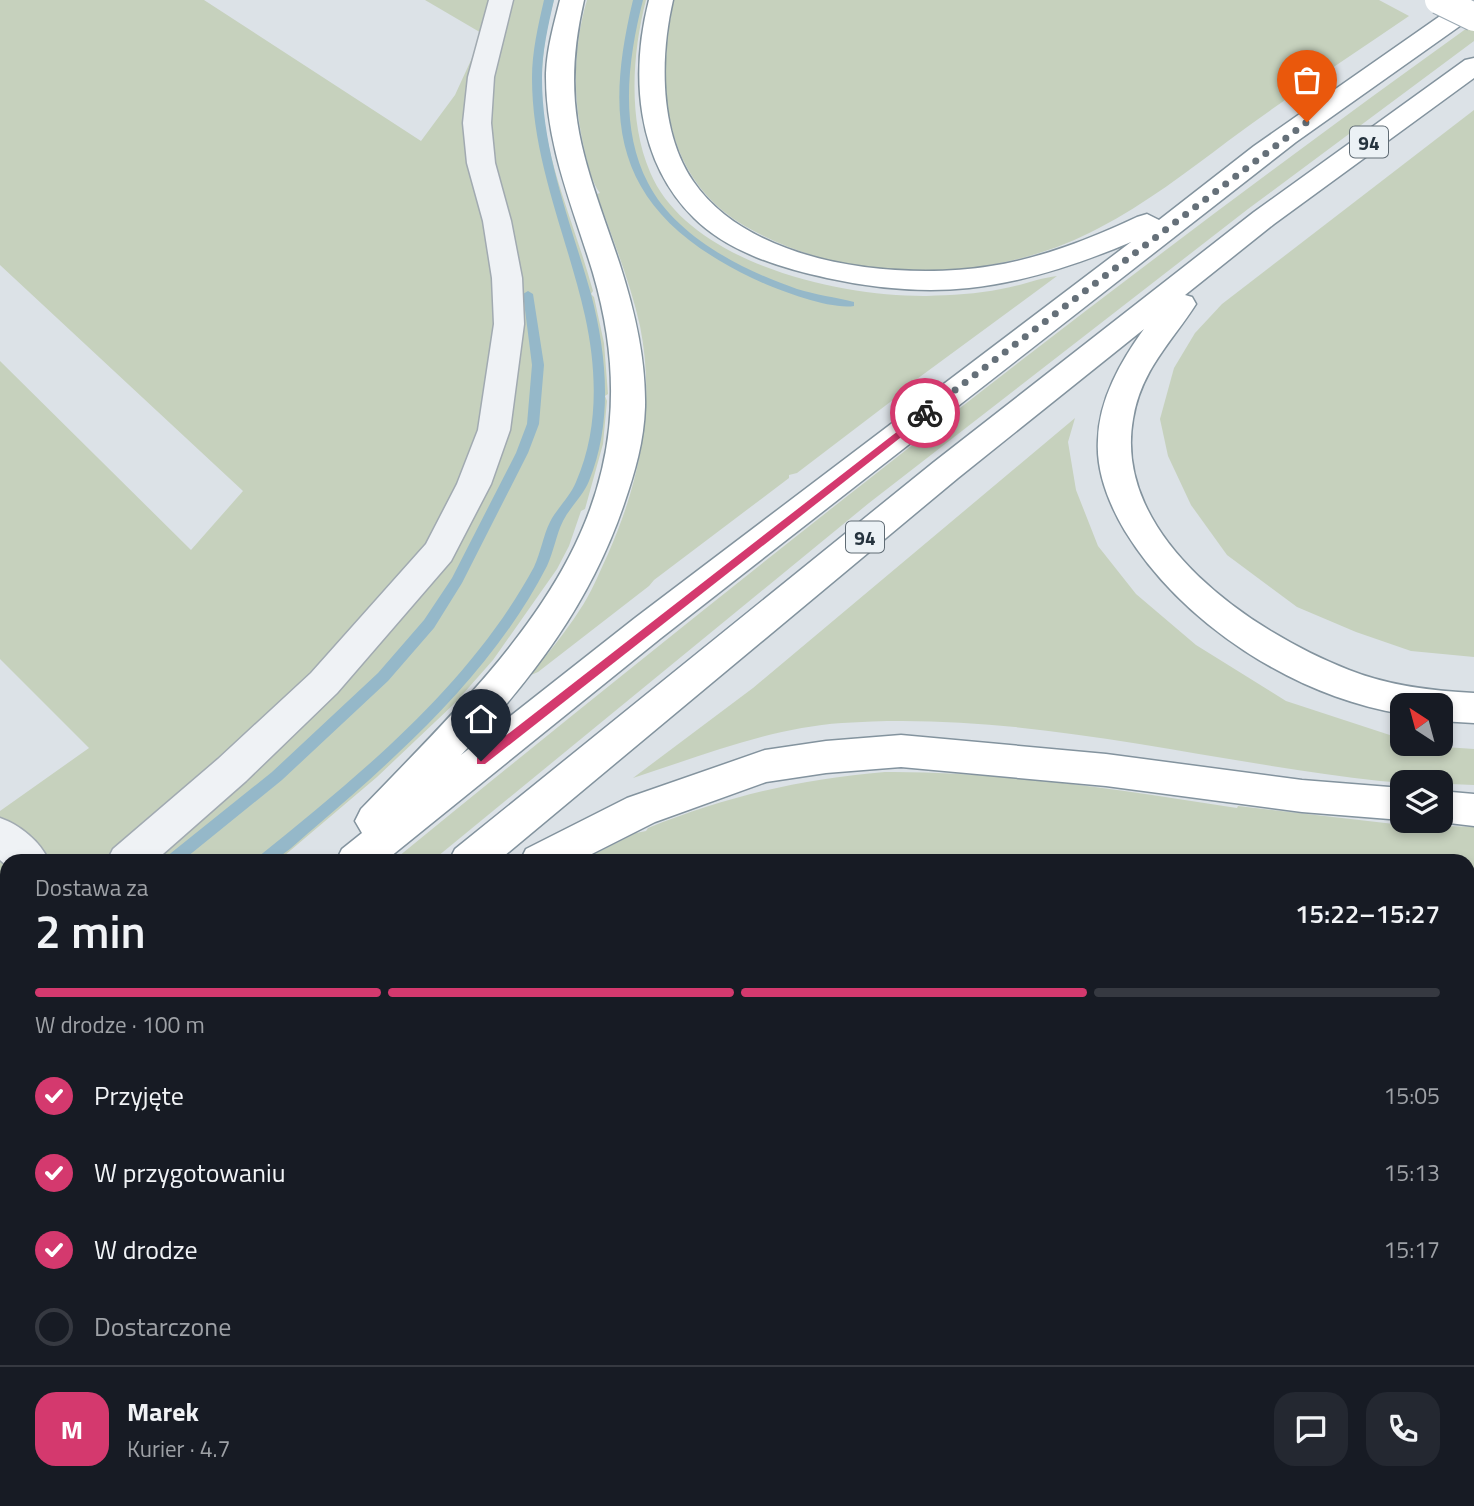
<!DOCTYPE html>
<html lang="pl">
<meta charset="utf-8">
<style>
body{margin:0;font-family:"Titillium Web",sans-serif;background:#242831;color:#f1f3f6;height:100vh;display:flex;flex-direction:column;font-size:26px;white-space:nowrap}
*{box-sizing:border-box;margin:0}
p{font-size:23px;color:#9ea1a6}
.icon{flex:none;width:38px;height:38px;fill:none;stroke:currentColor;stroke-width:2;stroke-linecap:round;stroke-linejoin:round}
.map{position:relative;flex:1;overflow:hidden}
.drawer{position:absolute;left:0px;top:854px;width:1475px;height:653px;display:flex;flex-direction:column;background:#171b24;border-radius:21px 21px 0 0;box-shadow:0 4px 10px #0003}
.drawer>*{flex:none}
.needle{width:46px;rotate:324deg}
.fabs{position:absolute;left:1390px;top:693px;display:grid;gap:14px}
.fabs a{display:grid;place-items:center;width:63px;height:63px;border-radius:14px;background:#171b24;box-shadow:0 4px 10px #0003;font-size:35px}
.pin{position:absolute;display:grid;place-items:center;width:60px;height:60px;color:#fff;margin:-72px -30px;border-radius:50% 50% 50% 0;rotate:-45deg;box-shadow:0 0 7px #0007}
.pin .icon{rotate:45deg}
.courier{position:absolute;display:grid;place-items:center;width:70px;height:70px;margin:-35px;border:5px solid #d4396e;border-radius:50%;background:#fff;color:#222;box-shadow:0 2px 9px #0007}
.head em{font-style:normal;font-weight:600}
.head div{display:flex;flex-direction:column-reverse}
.head{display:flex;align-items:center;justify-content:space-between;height:119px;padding:0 35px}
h1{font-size:46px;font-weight:600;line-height:52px}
.bar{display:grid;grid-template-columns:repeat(4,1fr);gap:10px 7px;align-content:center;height:84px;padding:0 35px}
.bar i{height:9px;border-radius:5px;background:#363941}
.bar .on{background:#d4396e}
.bar p{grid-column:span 4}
.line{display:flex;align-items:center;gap:18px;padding:0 35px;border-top:2px solid #363941}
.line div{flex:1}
.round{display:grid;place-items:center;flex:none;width:74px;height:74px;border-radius:21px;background:#242831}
ol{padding:0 35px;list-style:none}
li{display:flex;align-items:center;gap:21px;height:77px}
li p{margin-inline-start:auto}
li .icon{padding:7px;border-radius:50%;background:#d4396e;color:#fff;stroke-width:4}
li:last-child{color:#9ea1a6}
li i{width:38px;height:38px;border:4px solid #363941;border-radius:50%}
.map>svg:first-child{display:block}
.green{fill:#c6d1bd}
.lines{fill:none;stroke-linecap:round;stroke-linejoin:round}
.stream{fill:#95b8c9;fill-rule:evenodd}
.minor-casing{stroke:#a1aab1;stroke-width:3}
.highway-casing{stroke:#83939e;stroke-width:3}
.path{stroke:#bac0c5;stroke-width:5;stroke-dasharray:6 6;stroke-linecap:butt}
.minor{fill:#eff2f5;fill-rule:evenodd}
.highway{fill:#fff;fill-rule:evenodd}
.major-bridge-casing{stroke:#9ba9b3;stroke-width:30;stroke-linecap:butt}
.major-bridge{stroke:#fff;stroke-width:28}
.route{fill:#d4396e}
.done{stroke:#657079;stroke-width:7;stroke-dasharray:0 12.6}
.labels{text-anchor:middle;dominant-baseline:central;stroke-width:5;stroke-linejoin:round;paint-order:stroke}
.shield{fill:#ebf1f5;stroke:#606c75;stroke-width:2}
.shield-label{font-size:19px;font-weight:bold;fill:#25333e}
</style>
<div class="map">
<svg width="1474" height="1506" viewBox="0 0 1474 1506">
<rect width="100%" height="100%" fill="#dce2e7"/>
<!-- green -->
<g class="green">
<path d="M0,0H204L421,141L455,95L483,34L425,0H554C521,120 562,180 593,291L591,294L594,297L604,343L608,394L605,396L607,401L603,444L585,509L581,511L569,546L557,569L493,660L455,703L377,777L278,861H7V1079L0,1085V811L89,748L0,659V361L191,550L243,491L0,265Z"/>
<path d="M587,0H646C632,54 628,120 650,172C688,263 839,297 927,296C951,295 977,294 1001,289C1020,286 1039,278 1057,276L902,390V393L797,473L789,475V478L654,580L649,586L538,672L531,675C547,654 565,633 579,611C591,594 599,573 608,554C640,481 656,406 640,326C630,281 612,238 597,194L600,193C592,183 588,165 585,152C573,102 572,51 587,0Z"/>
<path d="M674,0H1379L1409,16C1349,57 1287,97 1228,141C1187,172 1145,204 1099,228C992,285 848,287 743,225C662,177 656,84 674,0Z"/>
<path d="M1474,23V41L1248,209L869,503L432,861H393C746,573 1103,289 1474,23Z"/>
<path d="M1474,110V657L1411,651L1356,632L1297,607L1227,555L1191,505L1168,456L1160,419L1174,368L1195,333L1222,304Z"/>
<path d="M1075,418L1068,442L1076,490L1098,546L1136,594L1196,645L1286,701L1402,739V744L1474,749V785C1442,783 1412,784 1380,781C1200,761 1024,710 842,723C770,728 701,756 633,778L753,688Z"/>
<path d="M885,772C1004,771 1119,790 1237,808L1238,806L1394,824L1474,827V890H1468V861H581L636,833L646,831L648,828C728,796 801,779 885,772Z"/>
<path d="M1468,913H1474V1506H0V1334L7,1328V1500H1468Z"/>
</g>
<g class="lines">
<!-- stream -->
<g class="stream">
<path d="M544,0H554C548,26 542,52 542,78C542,153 571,223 591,294C607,355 613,422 589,481C583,496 570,507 563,521C556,535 554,551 547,566C510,638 455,700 396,755C369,781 341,805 313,829C301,839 289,851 276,859C271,862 262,861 256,861L258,857C361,774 470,685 534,567C541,552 543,536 550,522C557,508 570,497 576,482C599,430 597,370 585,316C567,236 532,161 532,78C532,52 538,26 544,0Z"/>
<path d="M633,0H643C628,58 619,128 648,183C675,236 742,270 797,289C816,295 835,297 854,302V306C829,310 775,289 752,278C622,215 600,136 633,0Z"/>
<path d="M528,291L533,294L544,365L539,424L528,453L462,583L434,628L388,681L282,780L182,861H164L166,857L272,772L378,673L424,620L452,578L516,453L527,424L532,365L523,294Z"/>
<path d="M7,985V1006L0,1003V988Z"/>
<path d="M7,1057V1073L0,1076V1060Z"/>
</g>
<defs>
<g id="minor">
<path d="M489,0H513L494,77L491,123L495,163L511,221L522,278L524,324L510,430L491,484L451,561L337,693L246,781L155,861H107L113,849L218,759L311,673L426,544L457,484L478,430L494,324L492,278L483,221L467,163L463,123L468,77Z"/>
<path d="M0,818C20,825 40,841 49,861H7V866L0,860Z"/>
<path d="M1474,885V921L1468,922V886Z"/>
</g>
<g id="highway">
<path d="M560,0H584C559,109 585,161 619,262C634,308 646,357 645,407C644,441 635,472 624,504C590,604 532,679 461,755L635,618L1131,242C1079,264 1025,282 969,288C922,293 873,288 827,278C781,268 728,252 694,218C636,161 630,74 649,0H673C660,56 659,131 693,181C750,265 899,281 991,266C1042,258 1090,239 1137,217L1147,214L1159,220L1254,146L1463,0H1474V16L1296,142L661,638L385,861H336L342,849L362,833L355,821L361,809C513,651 664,515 593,273C573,207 545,144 546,73C547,48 554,24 560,0Z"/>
<path d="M1474,58V78L1274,224L1185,295L1192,297L1196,304C1171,343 1141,370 1133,419C1112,538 1254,633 1349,670C1389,686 1432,691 1474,693V723L1440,721V705H1402V714C1294,696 1182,624 1125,531C1109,504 1096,472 1098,440C1099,399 1121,361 1144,329L958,478L498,861H449L455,849L934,462L1254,212L1465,60Z"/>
<path d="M901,735L1106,754L1302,780L1402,788V820L1302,812L1106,786L901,767L826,773L766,782L655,822L578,861H520L526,849L627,798L765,750L826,741Z"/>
<path d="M1440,791L1474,794V826L1432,821H1440Z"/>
<path d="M7,1121V1168L0,1171V1124Z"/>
<path d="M7,1229V1280L0,1283V1232Z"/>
</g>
</defs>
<!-- minor casing -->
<use href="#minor" class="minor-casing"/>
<!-- highway casing -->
<use href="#highway" class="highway-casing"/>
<!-- path -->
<path class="path" d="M303,1506L311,1500"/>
<!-- minor -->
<use href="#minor" class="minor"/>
<!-- highway -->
<use href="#highway" class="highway"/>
<defs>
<path id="major-bridge" d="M1439,0L1474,17"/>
</defs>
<!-- major-bridge casing -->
<use href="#major-bridge" class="major-bridge-casing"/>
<!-- major-bridge -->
<use href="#major-bridge" class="major-bridge"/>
</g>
<!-- route -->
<path class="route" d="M925,410L930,413L928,416L485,764H477V758Z"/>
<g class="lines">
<!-- done -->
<path class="done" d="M925,413L1307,122"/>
</g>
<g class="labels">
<!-- shield labels -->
<g class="shield">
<rect x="1350" y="126.5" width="38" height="31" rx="5"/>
<rect x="846" y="521.5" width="38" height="31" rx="5"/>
</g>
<g class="shield-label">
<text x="1369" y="142">94</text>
<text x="865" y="537">94</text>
</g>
</g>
</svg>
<div class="fabs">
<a><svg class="needle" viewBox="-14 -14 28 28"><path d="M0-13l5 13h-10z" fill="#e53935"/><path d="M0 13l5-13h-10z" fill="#9ea1a6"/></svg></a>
<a><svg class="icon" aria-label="layers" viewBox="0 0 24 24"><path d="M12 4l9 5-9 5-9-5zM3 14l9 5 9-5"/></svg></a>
</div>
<div class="pin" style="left:1307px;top:122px;background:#ea580c"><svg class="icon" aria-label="bag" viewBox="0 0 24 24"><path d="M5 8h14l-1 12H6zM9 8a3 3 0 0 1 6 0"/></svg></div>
<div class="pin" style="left:481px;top:761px;background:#1f2937"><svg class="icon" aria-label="home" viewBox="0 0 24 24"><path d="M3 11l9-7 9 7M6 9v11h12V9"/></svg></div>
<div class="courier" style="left:925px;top:413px"><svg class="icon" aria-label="bike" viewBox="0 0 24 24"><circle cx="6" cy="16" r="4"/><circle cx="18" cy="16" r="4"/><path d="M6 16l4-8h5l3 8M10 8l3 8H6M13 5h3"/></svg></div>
<section class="drawer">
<div class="head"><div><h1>2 min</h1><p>Dostawa za</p></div><em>15:22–15:27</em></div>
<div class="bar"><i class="on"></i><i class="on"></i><i class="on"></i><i></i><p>W drodze · 100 m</p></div>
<ol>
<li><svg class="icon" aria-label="check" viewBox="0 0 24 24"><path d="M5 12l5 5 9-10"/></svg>Przyjęte<p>15:05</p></li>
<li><svg class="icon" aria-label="check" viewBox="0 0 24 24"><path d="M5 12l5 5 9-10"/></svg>W przygotowaniu<p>15:13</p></li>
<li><svg class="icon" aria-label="check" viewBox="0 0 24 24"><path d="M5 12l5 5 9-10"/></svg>W drodze<p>15:17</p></li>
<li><i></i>Dostarczone</li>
</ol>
<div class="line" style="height:126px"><b class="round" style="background:#d4396e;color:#fff">M</b><div><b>Marek</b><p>Kurier · 4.7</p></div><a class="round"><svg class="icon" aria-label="chat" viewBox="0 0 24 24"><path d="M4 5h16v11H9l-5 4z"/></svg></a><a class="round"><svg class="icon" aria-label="phone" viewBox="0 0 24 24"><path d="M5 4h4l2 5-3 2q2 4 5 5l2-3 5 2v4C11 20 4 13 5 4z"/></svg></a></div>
</section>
</div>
